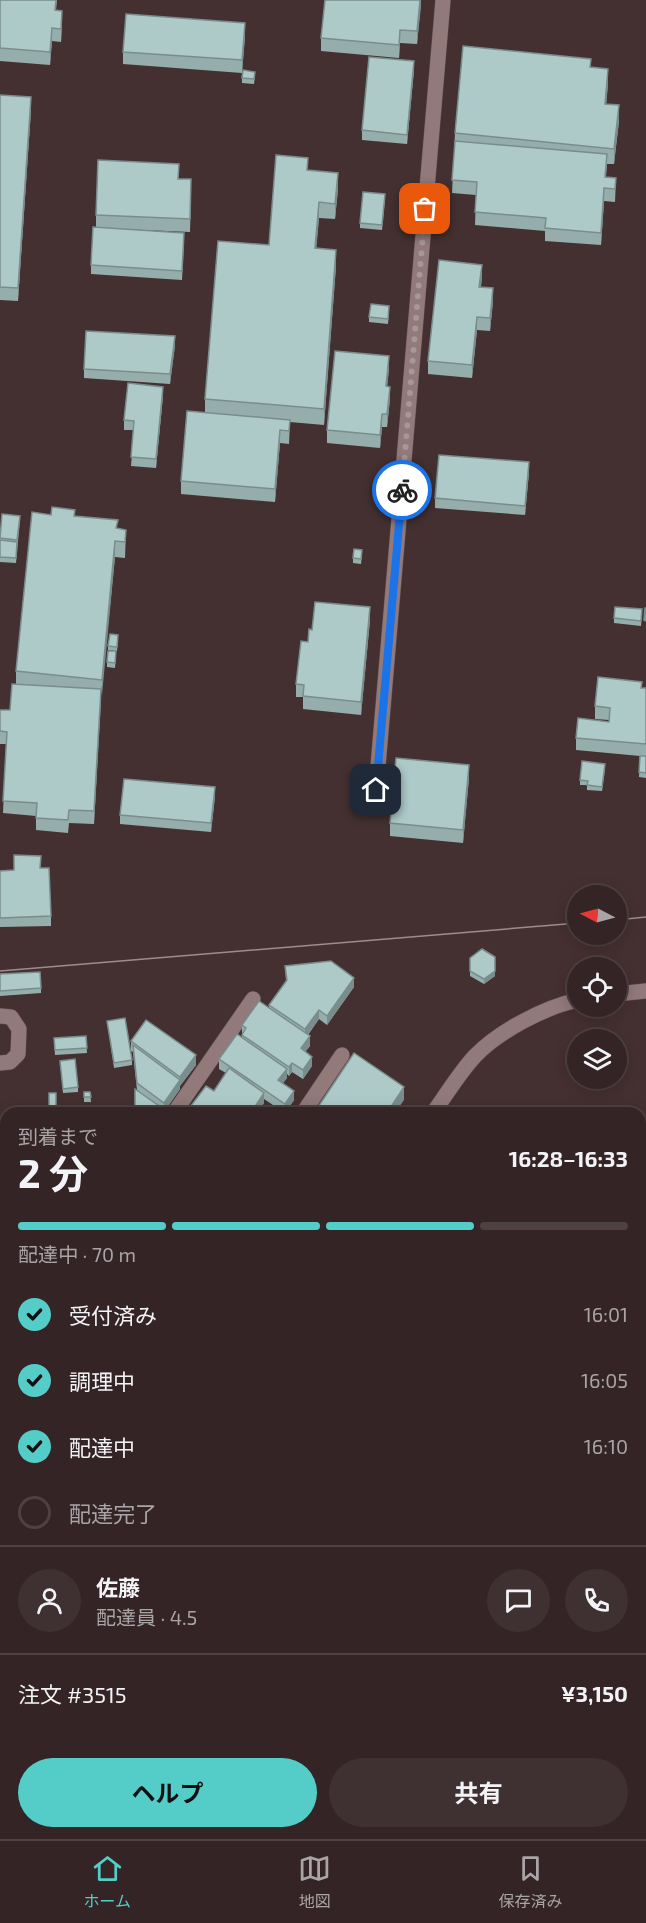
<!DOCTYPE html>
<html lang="ja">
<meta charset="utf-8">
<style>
body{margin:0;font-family:"Exo 2","Noto Sans JP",sans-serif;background:#3f3032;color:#f1f3f6;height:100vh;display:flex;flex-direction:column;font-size:22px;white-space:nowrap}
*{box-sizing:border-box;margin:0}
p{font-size:20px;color:#a9a4a7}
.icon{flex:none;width:33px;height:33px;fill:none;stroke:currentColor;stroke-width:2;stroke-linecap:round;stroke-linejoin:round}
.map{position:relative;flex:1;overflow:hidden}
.drawer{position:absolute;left:0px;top:1107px;width:646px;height:732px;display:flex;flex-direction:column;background:#342425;border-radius:18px 18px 0 0;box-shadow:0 3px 15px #0003,0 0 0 2px #4e4142}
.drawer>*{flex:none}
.needle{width:39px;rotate:276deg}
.buttons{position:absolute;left:567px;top:885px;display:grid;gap:12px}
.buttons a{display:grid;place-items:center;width:60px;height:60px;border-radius:50%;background:#342425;box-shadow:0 3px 15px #0003,0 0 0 2px #4e4142;font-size:30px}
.pin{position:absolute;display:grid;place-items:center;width:51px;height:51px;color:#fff;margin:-26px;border-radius:12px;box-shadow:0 3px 9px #0006}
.courier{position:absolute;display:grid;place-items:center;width:60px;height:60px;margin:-30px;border:4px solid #1a73e8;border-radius:50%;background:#fff;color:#222;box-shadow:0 2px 8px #0007}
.overview em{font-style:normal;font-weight:700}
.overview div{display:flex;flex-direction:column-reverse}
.overview{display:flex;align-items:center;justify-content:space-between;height:102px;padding:0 18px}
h1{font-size:39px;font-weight:700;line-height:45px}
.bar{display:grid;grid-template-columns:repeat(4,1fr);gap:9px 6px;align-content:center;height:72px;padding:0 18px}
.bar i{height:8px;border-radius:4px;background:#4e4142}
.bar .active{background:#54cdc8}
.bar p{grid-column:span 4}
.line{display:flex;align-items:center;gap:15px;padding:0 18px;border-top:2px solid #4e4142}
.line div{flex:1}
.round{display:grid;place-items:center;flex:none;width:63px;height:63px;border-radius:32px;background:#3f3032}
ol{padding:0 18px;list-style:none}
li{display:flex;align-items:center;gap:18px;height:66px}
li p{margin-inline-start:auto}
li .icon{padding:6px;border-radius:50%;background:#54cdc8;color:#111;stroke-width:4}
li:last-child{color:#a9a4a7}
li i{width:33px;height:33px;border:3px solid #4e4142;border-radius:50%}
.button{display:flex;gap:12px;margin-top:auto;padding:12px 18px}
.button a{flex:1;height:69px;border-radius:36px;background:#54cdc8;color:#111;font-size:24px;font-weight:700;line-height:69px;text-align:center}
.button a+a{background:#3f3032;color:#f1f3f6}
.menu{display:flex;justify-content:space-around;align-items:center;height:84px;border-top:2px solid #4e4142;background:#342425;font-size:16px;color:#a9a4a7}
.menu a{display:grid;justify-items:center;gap:3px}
.menu .active{color:#54cdc8}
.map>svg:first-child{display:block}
.water{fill:#440212}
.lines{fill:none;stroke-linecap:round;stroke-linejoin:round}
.ferry{stroke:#f1dbdc;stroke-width:1.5;stroke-dasharray:8 6;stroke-linecap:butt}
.minor-casing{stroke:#604f4f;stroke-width:16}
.major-casing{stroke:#604f4f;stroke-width:16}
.minor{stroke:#92797a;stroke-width:15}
.major{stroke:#bd787e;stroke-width:15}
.tram{stroke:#9e8d8d;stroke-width:1.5}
.wall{fill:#95aeac}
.shaded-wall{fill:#798d8c}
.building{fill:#adcac8;stroke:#798d8c;stroke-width:1.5}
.done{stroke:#a79797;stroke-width:6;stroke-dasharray:0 10.8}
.route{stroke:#1a73e8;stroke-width:8}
</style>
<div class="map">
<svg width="646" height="1839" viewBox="0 0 646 1839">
<rect width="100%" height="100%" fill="#453031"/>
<!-- water -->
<path class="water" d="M646,1598V1839H479L484,1833H640V1606Z"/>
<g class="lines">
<!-- ferry -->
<g class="ferry">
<path d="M640,1765L646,1757"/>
<path d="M590,1839L594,1833"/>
</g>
<defs>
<g id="minor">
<path d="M376,790L443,0"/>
<path d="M616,994L646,991"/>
<path d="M0,1016L11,1017L19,1029L18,1054L10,1062L0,1063"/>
<path d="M174,1113L253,999"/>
<path d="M303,1113L342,1055"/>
<path d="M433,1113C447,1094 459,1073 475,1056C499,1031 545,1007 578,1000"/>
<path d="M0,1239H6"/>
<path d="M0,1569L6,1568"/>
<path d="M0,1816L6,1815"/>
<path d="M405,1839L409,1833"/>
</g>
<g id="major">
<path d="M0,1168L6,1171"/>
<path d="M640,1602L646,1606"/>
</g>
</defs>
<!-- minor casing -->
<use href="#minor" class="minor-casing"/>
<!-- major casing -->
<use href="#major" class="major-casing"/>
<!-- minor -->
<use href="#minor" class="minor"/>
<!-- major -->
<use href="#major" class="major"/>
<!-- tram -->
<g class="tram">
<path d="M616,920L646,917"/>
<path d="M0,971L578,923"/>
</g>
</g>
<!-- wall -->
<g class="wall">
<path d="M0,0H57L56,10L62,24L61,42L52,41L50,65L0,61Z"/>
<path d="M421,0L417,44L400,43L399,58L321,51V38Z"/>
<path d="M245,36L242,73L123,64V52Z"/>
<path d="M591,67L608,84L606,104L619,121L614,164H607L606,177L616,178L615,202L604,201L601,245L545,241V231L475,225L476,195L452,193L455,133Z"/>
<path d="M414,70L407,144L362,140V130Z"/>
<path d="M255,76L254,84L242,83V78Z"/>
<path d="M0,95L31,110L18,301L0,300Z"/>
<path d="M308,170L338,189L335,219L319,218L316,249L336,266L324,425L290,422L289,444L280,443L275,502L181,494V481L205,412V399L269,245Z"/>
<path d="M178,179L191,192L190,232L122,229L184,242L182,280L91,274V265L96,228V215Z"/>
<path d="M385,199L382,230L360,228V223Z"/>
<path d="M482,277L481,287L493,301L490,331L477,330L472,378L428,374V361Z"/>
<path d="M389,311L388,324L369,322V317Z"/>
<path d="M175,345L170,384L84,378V369Z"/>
<path d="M389,369L387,386L390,399L387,427H382L380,448L327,443V430Z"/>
<path d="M163,396L156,468L131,466L134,430H124V420Z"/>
<path d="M529,472L525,515L435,508V498Z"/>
<path d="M51,515L75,516L118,528L126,530L125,558L115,557L101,695L94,824L69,823L68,833L36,830V816L3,813L6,744H0V710H10L16,684V671Z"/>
<path d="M20,520L16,563L0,562V531Z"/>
<path d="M362,555L361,564L353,563V558Z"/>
<path d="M642,609L641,626L614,623V618Z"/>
<path d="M370,620L361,715L303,709V697H296V684L308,642L312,630Z"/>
<path d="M118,640L117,651L108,650V646Z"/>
<path d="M116,656L115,668L107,667V662Z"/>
<path d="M642,688H646V778L639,777L640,756L576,750V738L609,722V720L595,719V706Z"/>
<path d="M605,769L602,791L587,790V785H580V780Z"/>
<path d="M469,778L463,843L390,836V823Z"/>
<path d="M215,796L211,832L120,824V815Z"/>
<path d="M41,868L51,916V926L0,927V871Z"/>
<path d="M495,957V976L484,984L470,976V958Z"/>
<path d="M285,966L354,987L327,1025L319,1019L308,1035L310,1046L305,1052L312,1066L303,1079L292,1072L289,1076L287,1074V1078L283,1083L294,1100L285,1113L264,1099V1103L258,1111L261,1113H190V1107L214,1091L226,1073L219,1069V1059L242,1038V1025L269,1008V1005L286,981Z"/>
<path d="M0,974L41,988V993L0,996Z"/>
<path d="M107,1021L132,1060V1065L114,1068Z"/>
<path d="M86,1036L87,1053L55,1055L54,1038Z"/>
<path d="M131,1041L196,1065L180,1086V1089L164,1112L162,1111V1113L137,1090L133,1052L131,1051Z"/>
<path d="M60,1061L78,1087V1092L63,1093Z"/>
<path d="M84,1092H90L91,1102H84Z"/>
<path d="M0,1372L3,1410H6V1473H0Z"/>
<path d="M0,1478H6V1547L0,1548Z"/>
<path d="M6,1664V1720L0,1718V1665Z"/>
<path d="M0,1720L6,1721V1800H0Z"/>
<path d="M116,1833H191L193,1839H117Z"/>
<path d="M250,1833H290V1839H251Z"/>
</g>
<!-- shaded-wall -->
<g class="shaded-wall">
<path d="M420,0L421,7L417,44V31Z"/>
<path d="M62,11V24L61,42V29Z"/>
<path d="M245,23V36L242,73V60Z"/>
<path d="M52,28V41L50,65V52Z"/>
<path d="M400,30V43L399,58V45Z"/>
<path d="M414,61V70L407,144V135Z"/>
<path d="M608,69V84L605,119V104Z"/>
<path d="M31,97V110L18,301V288Z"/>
<path d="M619,105V121L614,164V149Z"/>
<path d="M338,173V189L335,219V204Z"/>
<path d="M604,188V201L601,245V233Z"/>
<path d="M319,202V218L315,264V248Z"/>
<path d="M336,250V266L324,425V409Z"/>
<path d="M482,265V277L479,299V287Z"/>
<path d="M493,288V301L490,331V318Z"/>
<path d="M477,317V330L472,378V365Z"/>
<path d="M175,336V345L170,384V374Z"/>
<path d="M389,356V369L386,399V386Z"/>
<path d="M163,387V396L156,468V459Z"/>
<path d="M390,387V399L387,427V414Z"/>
<path d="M382,414V427L380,448V435Z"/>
<path d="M280,430V443L275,502V489Z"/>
<path d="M529,462V472L525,515V506Z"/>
<path d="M115,541V557L102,695V680Z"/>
<path d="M370,607V620L361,715V702Z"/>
<path d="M101,689V702L94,824V811Z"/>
<path d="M469,765V778L463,843V830Z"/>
<path d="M215,787V796L211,832V823Z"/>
<path d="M495,971V976L484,984V979Z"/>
<path d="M354,978V987L327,1025V1016Z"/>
<path d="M319,1010V1019L305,1038V1029Z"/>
<path d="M310,1036V1046L301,1057V1048Z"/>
<path d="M196,1055V1065L180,1086V1077Z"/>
<path d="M312,1057V1066L303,1079V1070Z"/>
<path d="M292,1063V1072L289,1076V1067Z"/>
<path d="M287,1069V1078L278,1089V1080Z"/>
<path d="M180,1080V1089L164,1112V1103Z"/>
<path d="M404,1087V1100L395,1113H387Z"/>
<path d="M294,1091V1100L285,1113V1104Z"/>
<path d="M264,1093V1103L257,1113L254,1108Z"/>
<path d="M646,1331V1346L640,1353V1338Z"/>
<path d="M646,1503V1508L640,1516V1511Z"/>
<path d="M363,1833H366L364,1839H361Z"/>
</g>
<!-- building -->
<g class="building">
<path d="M0,0H56L55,10L62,11L61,29L52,28L50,52L0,48Z"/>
<path d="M325,0H420L417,31L400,30L399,45L321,38Z"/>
<path d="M126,14L245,23L242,60L123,52Z"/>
<path d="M463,46L591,59L590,67L608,69L605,104L619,105L614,149L455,133Z"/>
<path d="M369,57L414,61L407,135L362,130Z"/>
<path d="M243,70L255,72L254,79L242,78Z"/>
<path d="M0,95L31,97L18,288L0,287Z"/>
<path d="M455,141L607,154L605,177L616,178L615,189L604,188L601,233L545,228L546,218L475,212L477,182L452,180Z"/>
<path d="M276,155L308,158L307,170L338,173L335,204L319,202L315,248L336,250L324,409L205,399L218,241L269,245Z"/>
<path d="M98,160L179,164L178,179H191L190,219L96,215Z"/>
<path d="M363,192L385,194L382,225L360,223Z"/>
<path d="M93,227L184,233L182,271L91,265Z"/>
<path d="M439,260L482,265L479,287L493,288L490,318L477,317L472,365L428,361Z"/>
<path d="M371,304L389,306L388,319L369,317Z"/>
<path d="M86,331L175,336L170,374L84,369Z"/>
<path d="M335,351L389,356L386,386L390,387L387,414H382L380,435L327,430Z"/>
<path d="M128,383L163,387L156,459L131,457L134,421L124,420Z"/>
<path d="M187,411L290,420L289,431L280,430L275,489L181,481Z"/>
<path d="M439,455L529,462L525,506L435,498Z"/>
<path d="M52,507L75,510L74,516L118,520L116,528L126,530L125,542L115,541L102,680L16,671L32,512L51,515Z"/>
<path d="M2,514L20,516L17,540L0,538Z"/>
<path d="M0,540L17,542L16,558L0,557Z"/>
<path d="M354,549L362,550L361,559L353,558Z"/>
<path d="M315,602L370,607L361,702L303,696L304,685L296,684L301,641L308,642L309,629L312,630Z"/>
<path d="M615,607L642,609L641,621L614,618Z"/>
<path d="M645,608H646V621L644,620Z"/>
<path d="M110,634L118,635L117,647L108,646Z"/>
<path d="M108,651H116L115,663L107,662Z"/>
<path d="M598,677L642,682L641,688H646V744L576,738L578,718L609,722L610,708L595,706Z"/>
<path d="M12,684L101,689L94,811L69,810L68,820L36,818L37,803L3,801L7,732L0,731V710H10Z"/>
<path d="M640,756H646V773L639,772Z"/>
<path d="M396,758L469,765L463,830L390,823Z"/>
<path d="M582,761L605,764L602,787L587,785L588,781L580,780Z"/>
<path d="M124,779L215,787L211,823L120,815Z"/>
<path d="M14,855L41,856L40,868H49L51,916L0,918V871L14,870Z"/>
<path d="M482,949L495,957V971L484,979L470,971V958Z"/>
<path d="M331,961L354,978L327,1016L319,1010L305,1029L269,1005L287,980L285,966Z"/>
<path d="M40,972L41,988L0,991V974Z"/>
<path d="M259,1001L310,1036L301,1048L312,1057L303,1070L292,1063L289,1067L242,1035L246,1028L242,1025Z"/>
<path d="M125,1018L132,1060L114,1063L107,1021Z"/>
<path d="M146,1020L196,1055L180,1077L131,1041Z"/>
<path d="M237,1034L287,1069L278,1080L294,1091L285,1104L219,1059Z"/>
<path d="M86,1036L87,1048L55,1050L54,1038Z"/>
<path d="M133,1045L180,1080L164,1103L137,1083Z"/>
<path d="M354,1053L404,1087L387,1113H314Z"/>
<path d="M75,1059L78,1087L63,1089L60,1061Z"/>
<path d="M229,1068L264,1093L254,1108L261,1113H195L196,1111L190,1107L206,1086L214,1091Z"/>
<path d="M135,1089L162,1108L159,1113H135Z"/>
<path d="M84,1092H90L91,1097H84Z"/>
<rect x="49" y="1093" width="7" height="20"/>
<path d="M272,1106L280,1111L279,1113H267Z"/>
<path d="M646,1198V1331L640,1338V1206Z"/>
<path d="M0,1263H2L1,1302H0Z"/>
<rect x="0" y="1372" width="3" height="38"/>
<rect x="0" y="1410" width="6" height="50"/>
<rect x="0" y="1478" width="6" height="60"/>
<path d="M640,1499L646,1503L640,1511Z"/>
<path d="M6,1664V1707L0,1705V1665Z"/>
<path d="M0,1720L6,1721V1727L0,1728Z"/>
<path d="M6,1727V1791H0V1728Z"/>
<path d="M53,1833H67L68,1839H55Z"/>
<path d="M67,1833H80L81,1839H69Z"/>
<path d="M85,1833H106L107,1839H87Z"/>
<path d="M118,1833H147L149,1839H119Z"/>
<path d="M148,1833H170L172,1839H149Z"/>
<path d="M172,1833H191L193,1839H174Z"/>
<path d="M199,1833H227V1839H200Z"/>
<path d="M231,1833H249L250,1839H232Z"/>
<path d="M251,1833H289L283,1834V1839H263L262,1837L252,1838Z"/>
<path d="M294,1833H363L361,1839H294Z"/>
</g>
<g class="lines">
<!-- done -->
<path class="done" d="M402,490L425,209"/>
<!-- route -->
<path class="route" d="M376,790L402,490"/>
</g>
</svg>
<div class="buttons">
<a><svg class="needle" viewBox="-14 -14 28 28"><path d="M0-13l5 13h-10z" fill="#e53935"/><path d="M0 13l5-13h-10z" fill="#a9a4a7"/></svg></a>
<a><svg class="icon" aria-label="locate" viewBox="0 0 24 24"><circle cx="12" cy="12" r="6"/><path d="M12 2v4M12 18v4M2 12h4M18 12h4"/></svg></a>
<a><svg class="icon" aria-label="layers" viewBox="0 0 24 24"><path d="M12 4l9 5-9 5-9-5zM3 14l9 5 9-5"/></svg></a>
</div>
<div class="pin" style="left:425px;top:209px;background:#ea580c"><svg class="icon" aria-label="bag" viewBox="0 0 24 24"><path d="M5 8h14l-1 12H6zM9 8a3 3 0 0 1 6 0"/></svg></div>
<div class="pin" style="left:376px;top:790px;background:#1f2937"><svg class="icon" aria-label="home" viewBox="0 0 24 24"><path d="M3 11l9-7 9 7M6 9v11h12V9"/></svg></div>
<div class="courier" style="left:402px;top:490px"><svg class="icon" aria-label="bike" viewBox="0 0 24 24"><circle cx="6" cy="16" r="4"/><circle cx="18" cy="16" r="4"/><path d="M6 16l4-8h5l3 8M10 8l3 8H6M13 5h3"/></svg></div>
<section class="drawer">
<div class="overview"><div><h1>2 分</h1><p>到着まで</p></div><em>16:28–16:33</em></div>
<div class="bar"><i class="active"></i><i class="active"></i><i class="active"></i><i></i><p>配達中 · 70 m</p></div>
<ol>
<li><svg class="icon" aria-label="check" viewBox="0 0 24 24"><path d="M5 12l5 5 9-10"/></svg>受付済み<p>16:01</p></li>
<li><svg class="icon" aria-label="check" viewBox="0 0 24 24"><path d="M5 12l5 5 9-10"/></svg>調理中<p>16:05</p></li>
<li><svg class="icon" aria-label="check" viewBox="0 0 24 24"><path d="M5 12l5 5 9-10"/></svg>配達中<p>16:10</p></li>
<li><i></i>配達完了</li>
</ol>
<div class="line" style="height:108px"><a class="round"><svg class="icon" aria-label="person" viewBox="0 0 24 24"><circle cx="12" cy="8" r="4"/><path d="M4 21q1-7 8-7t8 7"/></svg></a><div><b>佐藤</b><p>配達員 · 4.5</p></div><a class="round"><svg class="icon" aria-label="chat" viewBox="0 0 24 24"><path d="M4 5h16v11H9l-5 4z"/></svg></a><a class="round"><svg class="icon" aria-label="phone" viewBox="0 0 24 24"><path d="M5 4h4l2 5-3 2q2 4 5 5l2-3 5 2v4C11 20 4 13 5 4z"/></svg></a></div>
<div class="line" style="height:78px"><div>注文 #3515</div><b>¥3,150</b></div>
<div class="button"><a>ヘルプ</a><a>共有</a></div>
</section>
</div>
<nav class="menu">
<a class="active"><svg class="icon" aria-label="home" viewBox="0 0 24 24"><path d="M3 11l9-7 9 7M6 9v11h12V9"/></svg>ホーム</a>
<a><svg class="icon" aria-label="map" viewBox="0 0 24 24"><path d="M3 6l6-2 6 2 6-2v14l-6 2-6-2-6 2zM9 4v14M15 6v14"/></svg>地図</a>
<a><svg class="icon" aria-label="saved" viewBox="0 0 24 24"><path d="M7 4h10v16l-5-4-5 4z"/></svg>保存済み</a>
</nav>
